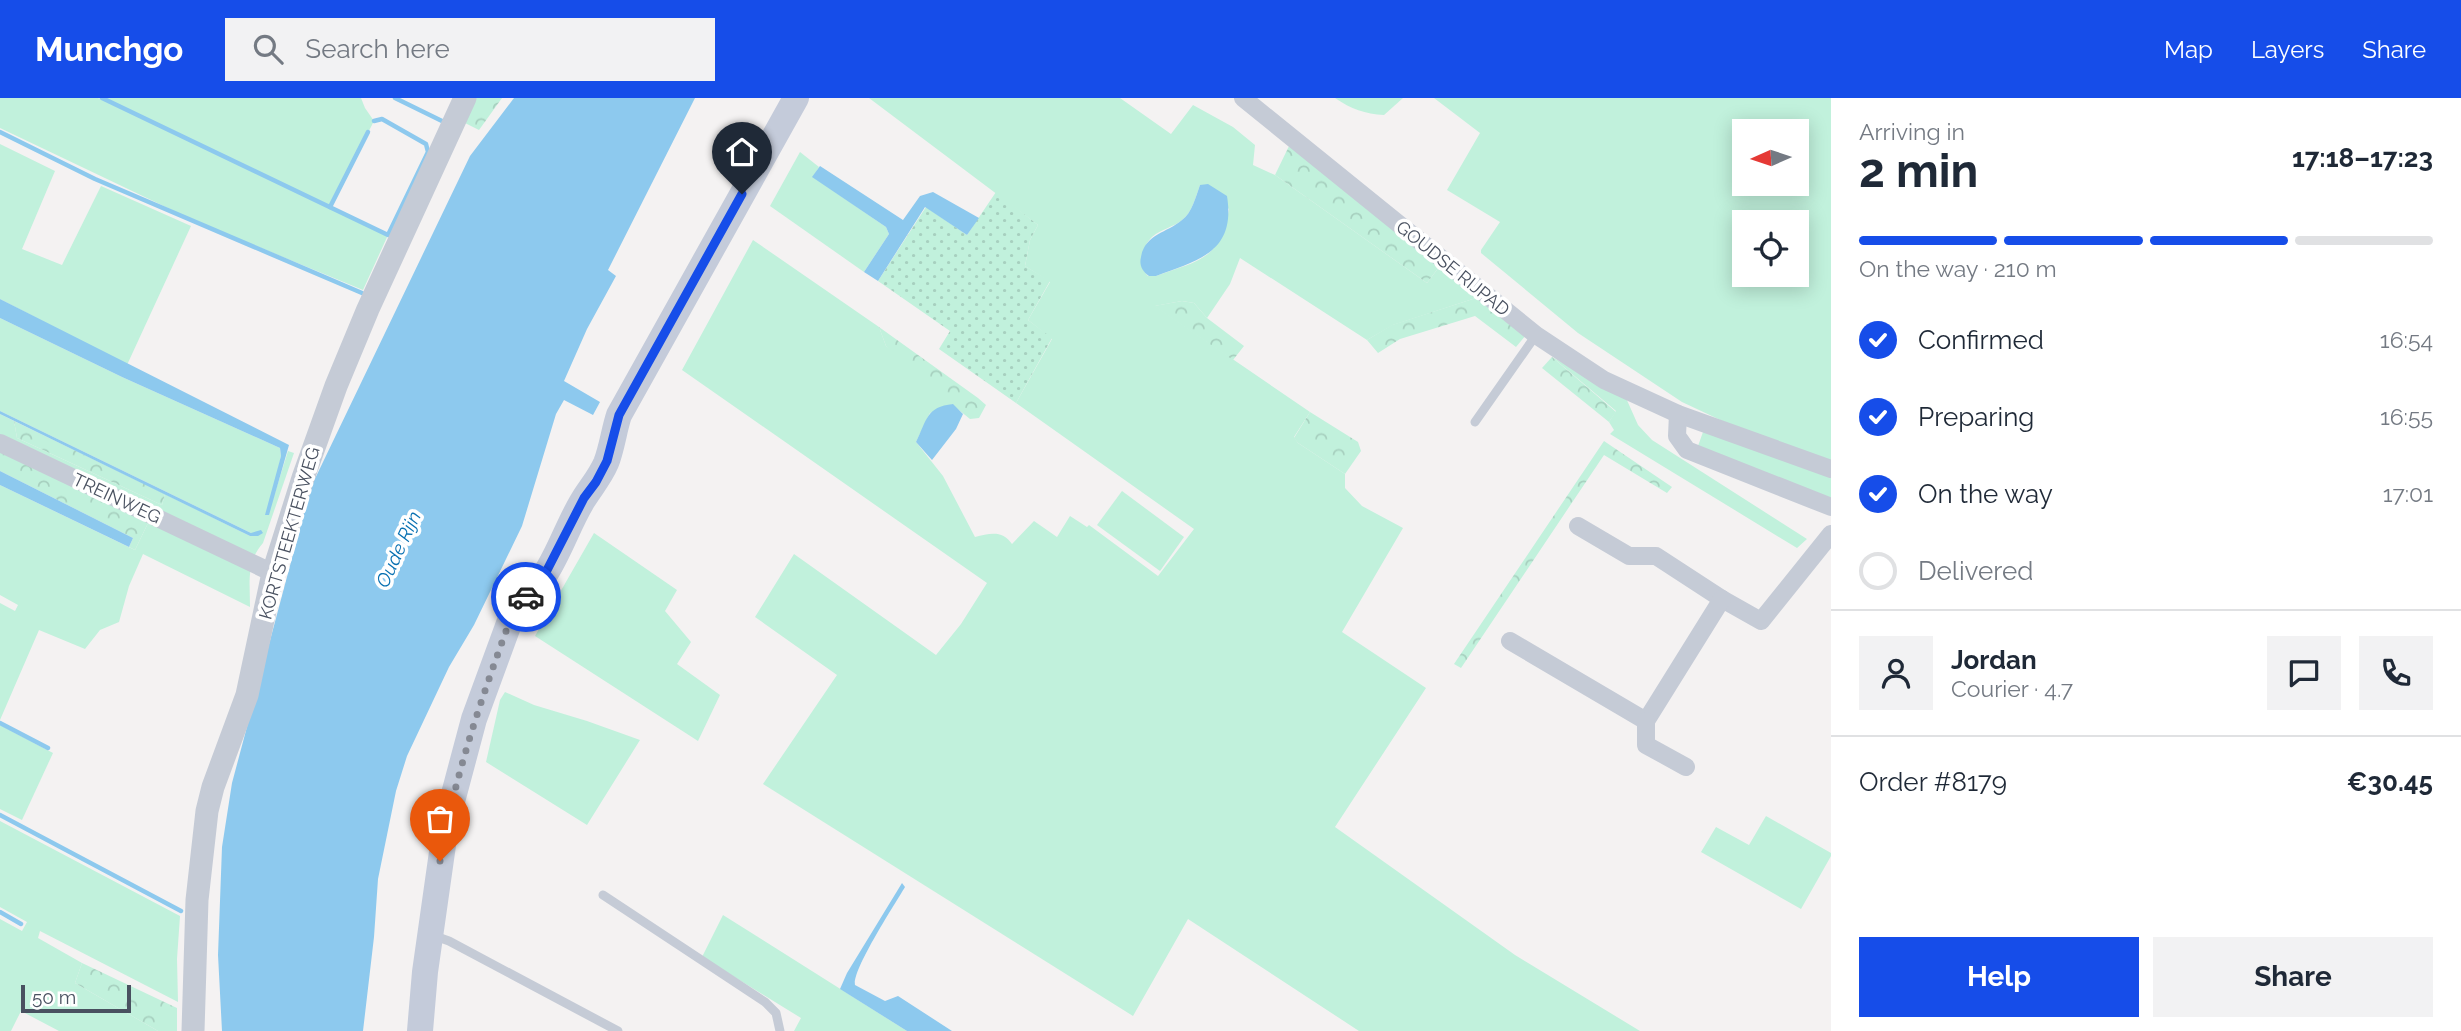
<!DOCTYPE html>
<meta charset="utf-8">
<style>
body{margin:0;font-family:Raleway,sans-serif;background:#f2f2f3;color:#1f2937;height:100vh;display:flex;flex-direction:column;font-size:26px;white-space:nowrap}
*{box-sizing:border-box;margin:0}
p{font-size:23px;color:#747a83}
.icon{flex:none;width:38px;height:38px;fill:none;stroke:currentColor;stroke-width:2;stroke-linecap:round;stroke-linejoin:round}
.map{position:relative;flex:1;overflow:hidden}
.sheet{display:flex;flex-direction:column;background:#fff;width:630px}
.sheet>*{flex:none}
.needle{width:46px;rotate:267deg}
.buttons{position:absolute;left:1732px;top:21px;display:grid;gap:14px}
.buttons a{display:grid;place-items:center;width:77px;height:77px;border-radius:0px;background:#fff;box-shadow:0 4px 18px #0003;font-size:35px}
.scale{position:absolute;left:21px;bottom:18px;width:110px;box-sizing:border-box;padding-left:7px;border:4px solid #495160;border-top:0;font-size:19px;line-height:24px;white-space:nowrap;color:#495160;-webkit-text-stroke:5px #fff;paint-order:stroke}
.pin{position:absolute;display:grid;place-items:center;width:60px;height:60px;color:#fff;margin:-72px -30px;border-radius:50% 50% 50% 0;rotate:-45deg;box-shadow:0 0 7px #0007}
.pin .icon{rotate:45deg}
.courier{position:absolute;display:grid;place-items:center;width:70px;height:70px;margin:-35px;border:5px solid #164de9;border-radius:50%;background:#fff;color:#222;box-shadow:0 2px 9px #0007}
.head em{font-style:normal;font-weight:700}
.head div{display:flex;flex-direction:column-reverse}
.head{display:flex;align-items:center;justify-content:space-between;height:119px;padding:0 28px}
h1{font-size:46px;font-weight:700;line-height:52px}
.bar{display:grid;grid-template-columns:repeat(4,1fr);gap:10px 7px;align-content:center;height:84px;padding:0 28px}
.bar i{height:9px;border-radius:5px;background:#e0e1e3}
.bar .current{background:#164de9}
.bar p{grid-column:span 4}
.line{display:flex;align-items:center;gap:18px;padding:0 28px;border-top:2px solid #e0e1e3}
.line div{flex:1}
.round{display:grid;place-items:center;flex:none;width:74px;height:74px;border-radius:0px;background:#f2f2f3}
ol{padding:0 28px;list-style:none}
li{display:flex;align-items:center;gap:21px;height:77px}
li p{margin-inline-start:auto}
li .icon{padding:7px;border-radius:50%;background:#164de9;color:#fff;stroke-width:4}
li:last-child{color:#747a83}
li i{width:38px;height:38px;border:4px solid #e0e1e3;border-radius:50%}
.action{display:flex;gap:14px;margin-top:auto;padding:14px 28px}
.action a{flex:1;height:80px;border-radius:0px;background:#164de9;color:#fff;font-size:28px;font-weight:700;line-height:80px;text-align:center}
.action a+a{background:#f2f2f3;color:#1f2937}
header{display:flex;align-items:center;gap:42px;box-sizing:border-box;height:98px;padding:0 35px;background:#164de9;color:#fff}
header strong{font-size:33px}
nav{display:flex;gap:38px;margin-inline-start:auto;font-size:24px}
.search{width:490px;height:63px;background:#f2f2f3;display:flex;align-items:center;gap:18px;box-sizing:border-box;padding:0 24px;border-radius:0px;color:#747a83;font-size:26px}
main{display:flex;flex:1;min-height:0}
.map>svg:first-child{display:block}
.grass{fill:#c1f1dc;fill-rule:evenodd}
.forest{fill:url(#forest-crowns)}
.garden{fill:url(#garden-dots)}
.water{fill:#8dc9ee}
.lines{fill:none;stroke-linecap:round;stroke-linejoin:round}
.stream{stroke:#8dc9ee;stroke-width:4.5}
.service{stroke:#c5cbd6;stroke-width:9}
.minor{stroke:#c5cbd6;stroke-width:18}
.tertiary{stroke:#c5cbd6;stroke-width:23}
.secondary{stroke:#c4cbda;stroke-width:26}
.done{stroke:#858993;stroke-width:7;stroke-dasharray:0 12.6}
.route{stroke:#164de9;stroke-width:9}
.labels{text-anchor:middle;dominant-baseline:central;stroke-width:7;stroke-linejoin:round;paint-order:stroke}
.street-label{font-size:18px;fill:#495160;stroke:#fff}
.water-label{font-size:19px;font-style:italic;fill:#0971b2;stroke:#fff}
</style>
<header>
<strong>Munchgo</strong>
<div class="search"><svg class="icon" aria-label="search" viewBox="0 0 24 24"><circle cx="10" cy="10" r="6"/><path d="M15 15l6 6"/></svg>Search here</div>
<nav><a>Map</a><a>Layers</a><a>Share</a></nav>
</header>
<main>
<div class="map">
<svg width="1831" height="933" viewBox="0 0 1831 933">
<defs>
<pattern id="forest-crowns" width="20" height="18" patternUnits="userSpaceOnUse" patternTransform="scale(1.75)"><rect width="20" height="18" fill="#c1f1dc"/><path d="M2 6a3 3 0 1 1 6 0M12 15a3 3 0 1 1 6 0" fill="none" stroke="#a7d0bf"/></pattern>
<pattern id="garden-dots" width="8" height="8" patternUnits="userSpaceOnUse" patternTransform="scale(1.75)"><rect width="8" height="8" fill="#c1f1dc"/><path d="M2 2h.1M6 6h.1" fill="none" stroke="#a7d0bf" stroke-width="1.8" stroke-linecap="round"/></pattern>
</defs>
<rect width="100%" height="100%" fill="#f4f2f2"/>
<!-- grass -->
<g class="grass">
<path d="M0,0H98L230,62L104,0H361L365,10L374,23L330,109L388,137L363,192L193,122L0,30Z"/>
<path d="M869,0H1120L1171,36L1193,7L1233,29L1255,47L1253,67L1275,77L1427,185L1439,169L1479,199L1393,227L1367,242L1240,160L1230,186L1207,220L1194,205L1182,203L1155,208L1310,314L1294,339L1298,345L1345,376V390L1362,408L1403,430L1342,534L1426,590L1335,729L1515,857L1640,933H1359L1188,821L1133,918L763,686L837,577L755,519L794,456L936,557L961,526L987,485L682,272L753,142L879,229L886,248L953,306L930,315L916,344L943,378L975,439C990,435 1003,432 1012,446L1034,423L1057,439L1070,418L1087,429L1089,427L1158,478L1194,431L1016,305L1052,241L1028,222L1050,184L1025,168L1030,142L1038,127ZM1200,87L1229,111C1220,162 1200,162 1156,178H1148C1137,168 1141,150 1152,139C1161,131 1174,129 1182,122C1192,115 1196,98 1200,87Z"/>
<path d="M1335,0H1403L1384,17C1365,16 1351,11 1335,0Z"/>
<path d="M1434,0H1831V363L1748,335L1682,304L1578,235L1481,155V152L1500,124L1447,92L1480,35ZM1745,33H1797V86H1745ZM1745,124H1797V177H1745Z"/>
<path d="M0,46L55,73L22,151L62,167L101,88L191,128L127,267L0,201Z"/>
<path d="M800,54L819,69L813,79L886,129L889,136L864,174L770,108Z"/>
<path d="M0,220L122,279L280,350L281,358L268,417L288,353L294,355L263,445C246,464 250,485 250,509L143,456L129,488L119,524L100,532L85,551L39,532L0,622V505L15,513L18,507L0,497V387L135,452L149,423L0,350V316L14,323L17,340L162,407L165,396L250,438L257,435H251L0,313Z"/>
<path d="M1552,259L1626,300L1638,327L1652,342L1807,441L1797,450L1610,336L1614,332L1609,324L1616,313Z"/>
<path d="M1703,334L1831,375V400L1698,348Z"/>
<path d="M1122,393L1184,439L1160,473L1097,427Z"/>
<path d="M594,435L677,492L665,513L691,544L677,566L720,597L698,643L535,538Z"/>
<path d="M505,594L534,607L587,623L640,642L587,727L486,664L500,602Z"/>
<path d="M0,627L53,655L22,722L0,711Z"/>
<path d="M1766,718L1831,755V758L1801,811L1701,754L1716,729L1749,747Z"/>
<path d="M0,723L180,818L177,861L178,904L40,833L38,840L82,865L75,885L158,933H59L21,913L11,933H0V821L22,833L27,824L0,809Z"/>
<path d="M723,817L907,933H794L801,920L702,859Z"/>
</g>
<!-- forest -->
<g class="forest">
<path d="M472,0H502L479,32L461,23Z"/>
<path d="M1290,46L1439,169L1427,185L1275,77Z"/>
<path d="M1479,199L1526,237L1516,249L1475,218L1400,241L1378,255L1367,242L1392,227Z"/>
<path d="M1182,203L1194,205L1207,220L1244,248L1233,262L1154,208Z"/>
<path d="M879,229L978,300L986,307L979,320L970,321L897,262L886,248Z"/>
<path d="M1552,259L1616,314L1609,324L1542,270Z"/>
<path d="M1310,314L1358,344L1361,353L1345,376L1298,345L1294,340Z"/>
<path d="M14,323L165,396L162,407L17,340Z"/>
<path d="M1604,343L1672,389L1667,395L1604,357L1461,570L1454,566Z"/>
<path d="M0,350L149,423L135,452L129,449L133,440L0,373Z"/>
<path d="M82,865L177,910V933H158L75,885Z"/>
</g>
<!-- garden -->
<path class="garden" d="M996,94L1038,127L1030,142L1025,168L1050,183L1028,222L1052,240L1016,305L939,251L950,233L878,183L926,109L967,137Z"/>
<!-- water -->
<g class="water">
<path d="M514,0H695L608,172L616,178L587,231L564,283L600,304L593,317L564,302L556,316L522,428L474,527L449,569L407,658L396,693L378,781L374,839L363,933H222L218,857L222,749L232,685L311,389L470,58Z"/>
<path d="M820,68L903,122L920,98L933,94L979,120L967,137L925,109L878,183L864,174L889,136L886,129L812,79Z"/>
<path d="M1208,86L1227,98C1236,154 1199,162 1156,178H1149C1142,173 1139,167 1141,159C1145,136 1167,135 1182,122C1192,115 1196,98 1200,87Z"/>
<path d="M0,201L289,347L269,417H265L281,358L280,350L122,279L0,220Z"/>
<path d="M953,306L963,316L956,331L932,362L916,344C927,322 926,309 953,306Z"/>
<path d="M0,313L251,435L261,432L263,435L258,438H250L0,316Z"/>
<path d="M0,373L133,440L129,449L0,387Z"/>
<path d="M902,785L905,789C895,806 852,872 855,887L885,903L898,898L952,933H907L840,891L847,875Z"/>
</g>
<g class="lines">
<!-- stream -->
<g class="stream">
<path d="M102,0L388,137L428,54L426,46L382,21L374,23"/>
<path d="M395,0L442,23"/>
<path d="M0,34L95,81L362,195"/>
<path d="M330,109L368,34"/>
<path d="M0,625L48,650"/>
<path d="M0,717L181,813"/>
<path d="M0,814L21,826"/>
</g>
<!-- service -->
<g class="service">
<path d="M1475,324L1536,237"/>
<path d="M603,797L765,904L776,915L780,933"/>
<path d="M432,837L449,843L618,933"/>
</g>
<!-- minor -->
<g class="minor">
<path d="M1243,0L1536,237L1604,282L1678,316L1831,371"/>
<path d="M1678,316L1677,338L1687,352L1831,409"/>
<path d="M0,345L273,475"/>
<path d="M1578,428L1629,458H1656L1722,501L1761,523L1831,436"/>
<path d="M1510,543L1646,623L1722,501"/>
<path d="M1646,623V647L1686,669"/>
</g>
<!-- tertiary -->
<path class="tertiary" d="M193,933L197,802L207,713L213,689L247,597L273,475L303,380L336,288L368,211L465,0"/>
<!-- secondary -->
<g class="secondary">
<path d="M516,506C552,484 562,436 583,402C591,389 600,379 606,365C612,350 614,332 619,317L796,0"/>
<path d="M420,933L425,874L446,726L474,621L522,490"/>
</g>
</g>
<g class="lines">
<!-- done -->
<path class="done" d="M440,763C455,674 485,590 516,506L526,499"/>
<!-- route -->
<path class="route" d="M526,499L544,478L584,400L596,384L607,363L619,317L742,96"/>
</g>
<g class="labels">
<!-- street labels -->
<g class="street-label">
<text transform="translate(1453 170) rotate(39)">GOUDSE RIJPAD</text>
<text transform="translate(117 400) rotate(25)">TREINWEG</text>
<text transform="translate(289 435) rotate(-74)">KORTSTEEKTERWEG</text>
</g>
<!-- water labels -->
<g class="water-label">
<text transform="translate(398 451) rotate(-65)">Oude Rijn</text>
</g>
</g>
</svg>
<div class="buttons">
<a><svg class="needle" viewBox="-14 -14 28 28"><path d="M0-13l5 13h-10z" fill="#e53935"/><path d="M0 13l5-13h-10z" fill="#747a83"/></svg></a>
<a><svg class="icon" aria-label="locate" viewBox="0 0 24 24"><circle cx="12" cy="12" r="6"/><path d="M12 2v4M12 18v4M2 12h4M18 12h4"/></svg></a>
</div>
<div class="scale">50 m</div>
<div class="pin" style="left:440px;top:763px;background:#ea580c"><svg class="icon" aria-label="bag" viewBox="0 0 24 24"><path d="M5 8h14l-1 12H6zM9 8a3 3 0 0 1 6 0"/></svg></div>
<div class="pin" style="left:742px;top:96px;background:#1f2937"><svg class="icon" aria-label="home" viewBox="0 0 24 24"><path d="M3 11l9-7 9 7M6 9v11h12V9"/></svg></div>
<div class="courier" style="left:526px;top:499px"><svg class="icon" aria-label="car" viewBox="0 0 24 24"><path d="M5 17H2v-5l4-1 3-4h7l3 4 3 1v5h-3M9 17h6M6 11h13"/><circle cx="7" cy="17" r="2"/><circle cx="17" cy="17" r="2"/></svg></div>
</div>
<section class="sheet">
<div class="head"><div><h1>2 min</h1><p>Arriving in</p></div><em>17:18–17:23</em></div>
<div class="bar"><i class="current"></i><i class="current"></i><i class="current"></i><i></i><p>On the way · 210 m</p></div>
<ol>
<li><svg class="icon" aria-label="check" viewBox="0 0 24 24"><path d="M5 12l5 5 9-10"/></svg>Confirmed<p>16:54</p></li>
<li><svg class="icon" aria-label="check" viewBox="0 0 24 24"><path d="M5 12l5 5 9-10"/></svg>Preparing<p>16:55</p></li>
<li><svg class="icon" aria-label="check" viewBox="0 0 24 24"><path d="M5 12l5 5 9-10"/></svg>On the way<p>17:01</p></li>
<li><i></i>Delivered</li>
</ol>
<div class="line" style="height:126px"><a class="round"><svg class="icon" aria-label="person" viewBox="0 0 24 24"><circle cx="12" cy="8" r="4"/><path d="M4 21q1-7 8-7t8 7"/></svg></a><div><b>Jordan</b><p>Courier · 4.7</p></div><a class="round"><svg class="icon" aria-label="chat" viewBox="0 0 24 24"><path d="M4 5h16v11H9l-5 4z"/></svg></a><a class="round"><svg class="icon" aria-label="phone" viewBox="0 0 24 24"><path d="M5 4h4l2 5-3 2q2 4 5 5l2-3 5 2v4C11 20 4 13 5 4z"/></svg></a></div>
<div class="line" style="height:91px"><div>Order #8179</div><b>€30.45</b></div>
<div class="action"><a>Help</a><a>Share</a></div>
</section>
</main>
